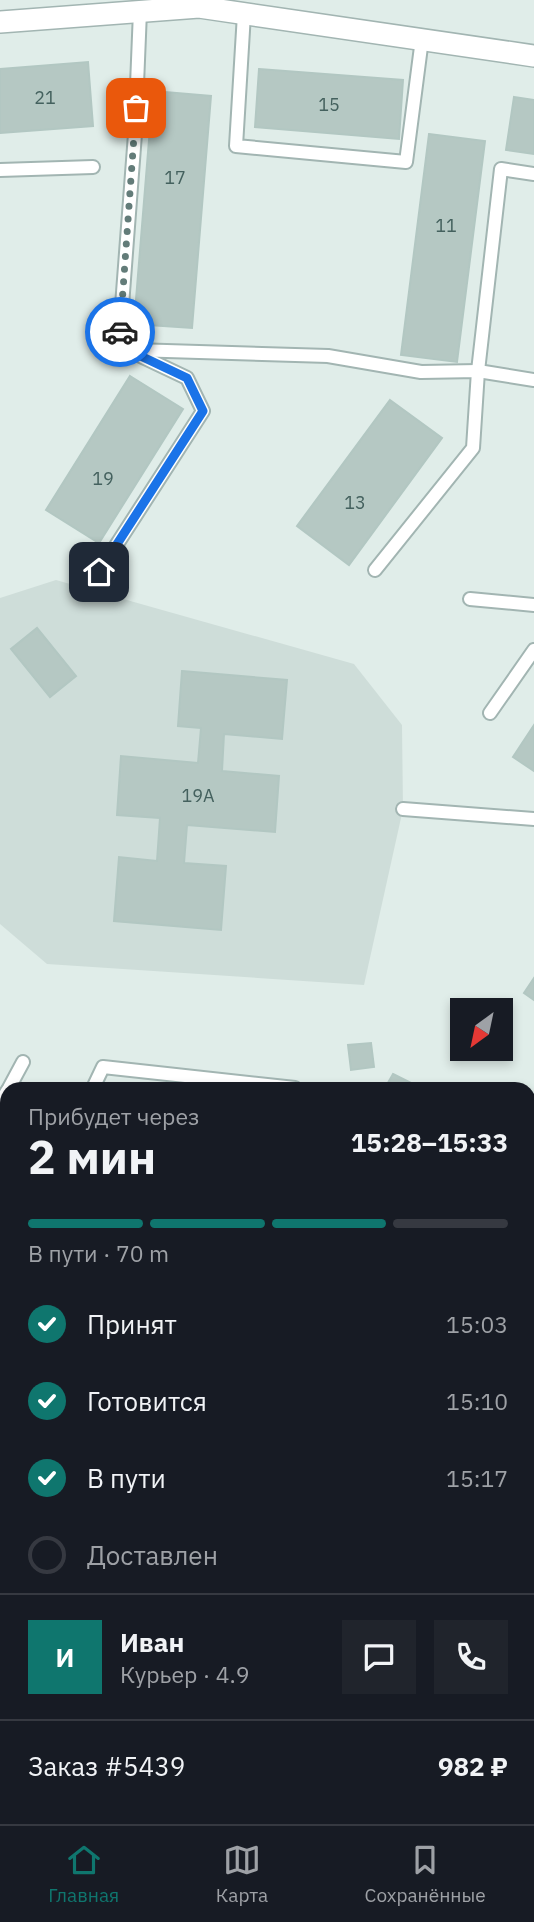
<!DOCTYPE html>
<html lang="ru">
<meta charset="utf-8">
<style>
body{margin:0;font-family:"IBM Plex Sans",sans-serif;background:#20242c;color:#f1f3f6;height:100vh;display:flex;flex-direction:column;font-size:26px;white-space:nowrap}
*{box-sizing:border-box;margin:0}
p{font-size:23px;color:#9ea1a6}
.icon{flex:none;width:38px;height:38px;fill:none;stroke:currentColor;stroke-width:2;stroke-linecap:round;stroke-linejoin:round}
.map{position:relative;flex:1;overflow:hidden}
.drawer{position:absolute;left:0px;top:1082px;width:536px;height:744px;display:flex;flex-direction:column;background:#171b24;border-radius:21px 21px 0 0;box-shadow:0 4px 10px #0003}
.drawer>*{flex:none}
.needle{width:46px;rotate:213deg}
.fabs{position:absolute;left:450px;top:998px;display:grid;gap:14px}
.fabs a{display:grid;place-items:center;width:63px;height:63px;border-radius:0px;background:#171b24;box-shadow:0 4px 10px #0003;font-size:35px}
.pin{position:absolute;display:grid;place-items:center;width:60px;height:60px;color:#fff;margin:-30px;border-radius:14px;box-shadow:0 4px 10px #0006}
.courier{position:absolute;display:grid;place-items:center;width:70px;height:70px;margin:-35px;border:5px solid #1a73e8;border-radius:50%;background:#fff;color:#222;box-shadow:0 2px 9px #0007}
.headline em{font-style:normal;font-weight:700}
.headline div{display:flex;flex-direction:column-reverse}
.headline{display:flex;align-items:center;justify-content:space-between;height:119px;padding:0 28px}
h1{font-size:46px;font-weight:700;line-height:52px}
.bar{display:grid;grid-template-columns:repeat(4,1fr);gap:10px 7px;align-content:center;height:84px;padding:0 28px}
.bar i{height:9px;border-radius:5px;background:#363941}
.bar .selected{background:#0f766e}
.bar p{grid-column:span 4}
.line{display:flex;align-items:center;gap:18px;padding:0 28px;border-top:2px solid #363941}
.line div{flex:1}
.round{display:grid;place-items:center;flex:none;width:74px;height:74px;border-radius:0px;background:#20242c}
ol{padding:0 28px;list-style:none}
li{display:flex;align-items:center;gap:21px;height:77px}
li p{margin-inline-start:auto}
li .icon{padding:7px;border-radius:50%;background:#0f766e;color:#fff;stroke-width:4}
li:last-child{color:#9ea1a6}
li i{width:38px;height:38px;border:4px solid #363941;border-radius:50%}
.tab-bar{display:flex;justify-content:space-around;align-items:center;height:98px;border-top:2px solid #363941;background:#171b24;font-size:19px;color:#9ea1a6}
.tab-bar a{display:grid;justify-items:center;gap:4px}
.tab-bar .selected{color:#0f766e}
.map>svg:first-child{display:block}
.built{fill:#ceddd9}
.green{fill:#b7e0c9}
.building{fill:#b5c8c3;stroke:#b2c7c2;stroke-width:2}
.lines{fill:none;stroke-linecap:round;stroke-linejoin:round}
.service-casing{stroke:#a2b5b2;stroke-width:16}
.minor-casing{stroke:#a2b5b2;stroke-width:24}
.service{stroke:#fff;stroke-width:12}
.minor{stroke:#fff;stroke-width:21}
.done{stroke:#637c79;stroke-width:7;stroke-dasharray:0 12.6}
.route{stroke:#1a73e8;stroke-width:9}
.labels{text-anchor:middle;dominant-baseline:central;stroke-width:5;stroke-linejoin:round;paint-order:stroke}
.number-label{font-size:18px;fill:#44615e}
</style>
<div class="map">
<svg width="534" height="1824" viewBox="0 0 534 1824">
<rect width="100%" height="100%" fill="#e0ede9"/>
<!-- built -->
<path class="built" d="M56,580L354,664L402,725L403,809L364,985L47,964L0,924V598Z"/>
<!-- green -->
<g class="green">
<rect x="529" y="1287" width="5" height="238"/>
<path d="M534,1551V1612H528L529,1552Z"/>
<path d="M0,1632H7V1818H229V1824H0Z"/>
</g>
<!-- building -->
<g class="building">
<path d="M88,62L93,126L0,133V69Z"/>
<path d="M259,69L403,80L399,139L255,127Z"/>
<path d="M153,91L211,96L192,328L134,324Z"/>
<path d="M514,97L534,100V154L506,150Z"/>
<path d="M429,134L485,141L457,362L401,355Z"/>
<path d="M130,376L183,409L99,543L46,510Z"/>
<path d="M390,400L442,438L349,565L297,526Z"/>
<path d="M37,628L76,676L50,697L11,649Z"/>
<path d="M182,671L287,680L282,739L224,734L222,771L279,776L275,832L187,825L184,863L226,866L221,930L114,921L119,857L157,861L160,818L117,815L121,756L198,763L201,728L178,726Z"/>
<path d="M534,725V771L513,757Z"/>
<path d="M534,978V1000L524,993Z"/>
<path d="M371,1043L374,1067L351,1070L348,1045Z"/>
<path d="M393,1074L421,1088H385Z"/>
<rect x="0" y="1460" width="7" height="64"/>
<path d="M281,1818H348L349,1824H281Z"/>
<path d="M420,1818H525L526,1820L420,1824Z"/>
</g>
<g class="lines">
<defs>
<g id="service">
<path d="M244,14L236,146L406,162L422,39"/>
<path d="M0,170L93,167"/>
<path d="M134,350L328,356L421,372L478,371L534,380"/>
<path d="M375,570L473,448L478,371L501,169L534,174"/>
<path d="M99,572L203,411L187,378L128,350L120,332L135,134L140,11"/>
<path d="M470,599L534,605"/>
<path d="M490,713L534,650"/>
<path d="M403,809L534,819"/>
<path d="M9,1088L23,1062"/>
<path d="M93,1088L103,1067L295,1088"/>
<path d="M0,1104L7,1091"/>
<path d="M528,1128L534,1116"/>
<path d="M528,1273H534"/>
<path d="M528,1627L534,1628"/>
<path d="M251,1818L252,1824"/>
<path d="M401,1818L402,1824"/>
</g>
<g id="minor">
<path d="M0,22L199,7L534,56"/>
<path d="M528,1540H534"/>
<path d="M0,1566L7,1565"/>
</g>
</defs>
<!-- service casing -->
<use href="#service" class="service-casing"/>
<!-- minor casing -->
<use href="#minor" class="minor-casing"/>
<!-- service -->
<use href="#service" class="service"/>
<!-- minor -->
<use href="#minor" class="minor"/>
</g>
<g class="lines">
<!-- done -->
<path class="done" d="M120,332L136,108"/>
<!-- route -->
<path class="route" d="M99,572L203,411L187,378L128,350L120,332"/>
</g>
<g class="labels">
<!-- number labels -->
<g class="number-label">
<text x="45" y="97">21</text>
<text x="329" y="104">15</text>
<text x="175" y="177">17</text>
<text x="446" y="225">11</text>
<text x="103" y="478">19</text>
<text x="355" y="502">13</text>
<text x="198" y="795">19А</text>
</g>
</g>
</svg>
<div class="fabs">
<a><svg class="needle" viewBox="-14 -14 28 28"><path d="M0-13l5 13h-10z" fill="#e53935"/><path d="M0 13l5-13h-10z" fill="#9ea1a6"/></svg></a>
</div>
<div class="pin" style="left:136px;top:108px;background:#ea580c"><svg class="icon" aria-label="bag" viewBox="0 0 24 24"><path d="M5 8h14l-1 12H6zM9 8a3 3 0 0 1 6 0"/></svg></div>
<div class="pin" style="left:99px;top:572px;background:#1f2937"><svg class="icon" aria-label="home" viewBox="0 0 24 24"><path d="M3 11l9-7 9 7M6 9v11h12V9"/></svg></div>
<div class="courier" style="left:120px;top:332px"><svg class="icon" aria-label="car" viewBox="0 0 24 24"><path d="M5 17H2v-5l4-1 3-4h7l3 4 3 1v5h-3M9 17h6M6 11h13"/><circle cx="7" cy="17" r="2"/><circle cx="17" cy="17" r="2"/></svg></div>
<section class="drawer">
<div class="headline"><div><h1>2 мин</h1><p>Прибудет через</p></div><em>15:28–15:33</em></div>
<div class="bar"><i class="selected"></i><i class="selected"></i><i class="selected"></i><i></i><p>В пути · 70 m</p></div>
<ol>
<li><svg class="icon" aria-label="check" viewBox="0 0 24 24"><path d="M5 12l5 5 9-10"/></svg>Принят<p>15:03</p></li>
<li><svg class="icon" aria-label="check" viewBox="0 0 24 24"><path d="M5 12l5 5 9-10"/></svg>Готовится<p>15:10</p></li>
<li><svg class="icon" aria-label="check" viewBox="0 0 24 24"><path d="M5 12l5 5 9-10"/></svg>В пути<p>15:17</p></li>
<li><i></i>Доставлен</li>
</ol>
<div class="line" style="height:126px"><b class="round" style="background:#0f766e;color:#fff">И</b><div><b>Иван</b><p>Курьер · 4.9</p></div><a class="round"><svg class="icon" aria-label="chat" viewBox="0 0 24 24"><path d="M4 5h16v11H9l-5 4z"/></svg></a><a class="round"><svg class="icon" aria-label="phone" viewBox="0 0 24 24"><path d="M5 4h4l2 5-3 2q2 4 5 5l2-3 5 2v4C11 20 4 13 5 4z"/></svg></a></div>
<div class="line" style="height:91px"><div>Заказ #5439</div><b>982 ₽</b></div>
</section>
</div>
<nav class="tab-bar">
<a class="selected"><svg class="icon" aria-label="home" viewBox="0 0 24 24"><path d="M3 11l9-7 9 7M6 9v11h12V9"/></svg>Главная</a>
<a><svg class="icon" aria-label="map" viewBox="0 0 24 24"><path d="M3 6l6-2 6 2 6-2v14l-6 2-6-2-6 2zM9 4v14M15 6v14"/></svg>Карта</a>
<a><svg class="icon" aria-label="saved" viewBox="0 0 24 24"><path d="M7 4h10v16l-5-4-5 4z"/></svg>Сохранённые</a>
</nav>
